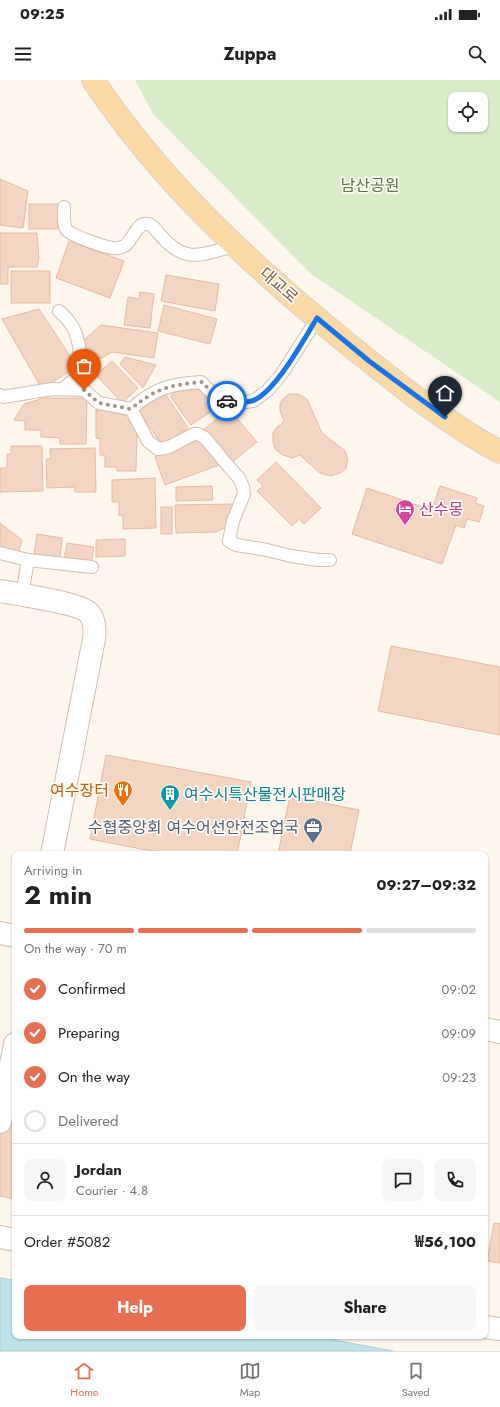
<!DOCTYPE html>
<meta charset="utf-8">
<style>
body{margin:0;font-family:Jost,"Noto Sans KR",sans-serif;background:#f6f6f6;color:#222;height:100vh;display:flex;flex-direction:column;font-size:15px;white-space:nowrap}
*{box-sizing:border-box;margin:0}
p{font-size:13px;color:#767676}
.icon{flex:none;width:22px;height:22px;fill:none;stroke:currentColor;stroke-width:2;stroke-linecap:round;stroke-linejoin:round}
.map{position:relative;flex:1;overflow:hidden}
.panel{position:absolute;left:12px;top:771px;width:476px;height:488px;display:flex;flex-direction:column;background:#fff;border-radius:8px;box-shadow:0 1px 3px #0004}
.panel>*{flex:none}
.buttons{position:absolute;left:448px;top:12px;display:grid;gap:8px}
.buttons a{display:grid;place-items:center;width:40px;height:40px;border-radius:8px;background:#fff;box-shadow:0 1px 3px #0004;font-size:20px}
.pin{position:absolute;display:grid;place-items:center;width:34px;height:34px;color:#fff;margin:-41px -17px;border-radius:50% 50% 50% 0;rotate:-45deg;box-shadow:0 0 4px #0007}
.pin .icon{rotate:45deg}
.courier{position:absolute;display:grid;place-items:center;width:40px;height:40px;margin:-20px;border:3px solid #1a73e8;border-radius:50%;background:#fff;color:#222;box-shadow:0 1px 5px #0007}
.head em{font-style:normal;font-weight:700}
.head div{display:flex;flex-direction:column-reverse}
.head{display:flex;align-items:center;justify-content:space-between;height:68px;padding:0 12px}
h1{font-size:26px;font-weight:700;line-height:30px}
.bar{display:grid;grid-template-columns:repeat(4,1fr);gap:6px 4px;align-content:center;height:48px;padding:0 12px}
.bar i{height:5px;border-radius:3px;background:#e0e0e0}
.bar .current{background:#e76f51}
.bar p{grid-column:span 4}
.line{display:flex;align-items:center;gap:10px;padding:0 12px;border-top:1px solid #e0e0e0}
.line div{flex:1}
.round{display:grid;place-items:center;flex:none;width:42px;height:42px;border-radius:8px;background:#f6f6f6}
ol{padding:0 12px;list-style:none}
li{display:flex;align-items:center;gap:12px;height:44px}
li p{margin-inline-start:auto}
li .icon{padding:4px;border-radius:50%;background:#e76f51;color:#fff;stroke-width:4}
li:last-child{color:#767676}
li i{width:22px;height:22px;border:2px solid #e0e0e0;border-radius:50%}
.primary-button{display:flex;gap:8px;margin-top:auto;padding:8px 12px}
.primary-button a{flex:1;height:46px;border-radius:8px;background:#e76f51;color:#fff;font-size:16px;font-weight:700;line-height:46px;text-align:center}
.primary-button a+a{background:#f6f6f6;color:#222}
.status{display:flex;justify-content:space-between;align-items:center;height:28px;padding:0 20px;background:#fff;direction:ltr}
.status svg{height:11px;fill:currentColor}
header{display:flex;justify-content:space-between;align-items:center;height:52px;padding:0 12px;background:#fff;font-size:18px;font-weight:700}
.tabs{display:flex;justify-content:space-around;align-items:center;height:56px;border-top:1px solid #e0e0e0;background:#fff;font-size:11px;color:#767676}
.tabs a{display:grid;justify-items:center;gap:2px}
.tabs .current{color:#e76f51}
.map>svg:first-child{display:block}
.green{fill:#d8ecc9;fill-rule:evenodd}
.water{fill:#bfe3e8;stroke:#a5d3da}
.building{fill:#f3d5c3;stroke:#e6bba3}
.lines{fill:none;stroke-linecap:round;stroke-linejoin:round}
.service-casing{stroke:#d1beb0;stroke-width:14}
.minor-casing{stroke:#d1beb0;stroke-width:24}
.tertiary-casing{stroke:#d1beb0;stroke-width:24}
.primary-casing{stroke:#dad1cd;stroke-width:24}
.service{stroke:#fff;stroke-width:12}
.minor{stroke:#fff;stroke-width:22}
.tertiary{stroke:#fff;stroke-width:22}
.primary{stroke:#fbd9a5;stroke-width:22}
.done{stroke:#a89285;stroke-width:4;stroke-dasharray:0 7.2}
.route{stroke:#1a73e8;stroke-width:5}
.labels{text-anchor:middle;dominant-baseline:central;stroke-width:3.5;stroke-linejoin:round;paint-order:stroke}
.park-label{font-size:16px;fill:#537a41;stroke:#fffaf3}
.street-label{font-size:16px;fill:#7a5c4d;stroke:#fffaf3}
.hotel-label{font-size:16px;fill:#b23c85;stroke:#fffaf3;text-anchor:start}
.food-label{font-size:16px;fill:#c56008;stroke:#fffaf3;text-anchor:end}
.culture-label{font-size:16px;fill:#0d838f;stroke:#fffaf3;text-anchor:start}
.service-label{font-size:16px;fill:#4e5e75;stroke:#fffaf3;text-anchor:end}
</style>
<div class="status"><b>09:25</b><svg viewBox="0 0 49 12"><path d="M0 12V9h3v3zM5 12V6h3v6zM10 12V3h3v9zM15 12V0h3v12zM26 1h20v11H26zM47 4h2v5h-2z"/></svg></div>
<header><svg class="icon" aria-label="menu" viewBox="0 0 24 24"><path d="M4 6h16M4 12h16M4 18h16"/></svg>Zuppa<svg class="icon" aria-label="search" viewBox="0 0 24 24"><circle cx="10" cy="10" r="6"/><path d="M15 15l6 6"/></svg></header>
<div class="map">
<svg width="500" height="1271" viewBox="0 0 500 1271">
<rect width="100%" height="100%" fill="#fdf6ec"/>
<!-- green -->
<path class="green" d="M135,0H500V322L311,194L153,34ZM455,19H481V45H455Z"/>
<!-- water -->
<path class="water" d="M0,1198L15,1200V1256H312L393,1271H0Z"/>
<!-- building -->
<g class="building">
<path d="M0,99L28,111L23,148L0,145Z"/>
<rect x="29" y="124" width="29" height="25"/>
<path d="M0,153H37L39,178L37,187H8V204H0Z"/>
<path d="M69,161L124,181L110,218L56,198Z"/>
<rect x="11" y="191" width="39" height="32"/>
<path d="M166,195L219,204L215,231L161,221Z"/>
<path d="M140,212L154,214L150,248L124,245L128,217L139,219Z"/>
<path d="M164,225L217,239L210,264L158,251Z"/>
<path d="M39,229L72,279L69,292L47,305L39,304L2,239Z"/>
<path d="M101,245L158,253L154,278L112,272L102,278L89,281L84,260Z"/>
<path d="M125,277L156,285L143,308L120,284Z"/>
<path d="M112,281L138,308L122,323L96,295Z"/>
<path d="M200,306L216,328L191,345L170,316L184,307Z"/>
<path d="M164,312L188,348L162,365L138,330Z"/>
<path d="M289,314H298L307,319L322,353L345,371L348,379L346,388L340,393L331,396L320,393L300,375L292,378L283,375L276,370L273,362V353L277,347L284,342L280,331V323L284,318Z"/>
<path d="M44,318H87L86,364H60V358L41,357V350H25V341L14,340L24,324Z"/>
<path d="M229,329L257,362L230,384L202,351Z"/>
<path d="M96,330L127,331L137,351L136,391H117V387H105V375H100V359L96,358Z"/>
<path d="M197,357L219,385L165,405L155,377Z"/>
<path d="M11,366H42L43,411L0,412V388H7V374H11Z"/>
<path d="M95,368L96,412H75V407L47,408L46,379H51L50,369Z"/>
<path d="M276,382L321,428L304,444L299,439L292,446L257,411L263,406L257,400Z"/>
<path d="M155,398L156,448L123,449V435L119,436V422H112V400Z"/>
<path d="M212,406L213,420L176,421V407Z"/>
<path d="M440,406L477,418L475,423L484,426L479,442L467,439L464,448L456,445L442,484L352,454L367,408L432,430Z"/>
<path d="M235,424L228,446L216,452L176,453L175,425Z"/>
<rect x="161" y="427" width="11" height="27"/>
<path d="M0,443L22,460L18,475L0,470Z"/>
<path d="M37,454L62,458L60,479L34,475Z"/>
<path d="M125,459V476L96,477V460Z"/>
<path d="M67,463L94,467L91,485L64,481Z"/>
<path d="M391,566L500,587V655L378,631Z"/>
<path d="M106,675L251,702L237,774H167L90,759Z"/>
<path d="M290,716L359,730L350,774H278Z"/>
<path d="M0,994L15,997V1119L0,1116Z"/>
<path d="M494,1143L500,1144V1183L487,1181Z"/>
</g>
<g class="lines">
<defs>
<g id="service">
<path d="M64,127C64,133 63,143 66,149C69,155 104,167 113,168C116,169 119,168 122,167C132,164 136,142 147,144C153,144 157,152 161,156C187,185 201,174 235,166"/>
<path d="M59,231C75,245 79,257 80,278C80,283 80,289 78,294C75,300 68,305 63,309"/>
<path d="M0,315L3,317L52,309L84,310L99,323L131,329C155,308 170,304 201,302L214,315L223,321L239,323L253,321L267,311L281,295L317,239"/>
<path d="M131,329L148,361L158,369L169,367L194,354H198L205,358L230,388L239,398L243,407L244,414L233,441L229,461L236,465L267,470L291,476L318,480H330"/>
<path d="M0,473L28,480L22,515"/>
<path d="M28,480L92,487"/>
</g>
<g id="minor">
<path d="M0,511C17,514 80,523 89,533C95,540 95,550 94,559L52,774"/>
<path d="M0,1042L15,964"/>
<path d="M0,1157L15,1160"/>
<path d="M485,1247L500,1249"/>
</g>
<g id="tertiary">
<path d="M0,853L15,856"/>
<path d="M485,949L500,952"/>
</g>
<path id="primary" d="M93,0C161,102 249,183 343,260C391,299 446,343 500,372"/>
</defs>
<!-- service casing -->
<use href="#service" class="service-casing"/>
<!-- minor casing -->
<use href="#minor" class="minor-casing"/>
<!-- tertiary casing -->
<use href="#tertiary" class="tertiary-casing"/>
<!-- primary casing -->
<use href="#primary" class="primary-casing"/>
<!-- service -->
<use href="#service" class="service"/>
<!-- minor -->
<use href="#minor" class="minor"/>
<!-- tertiary -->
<use href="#tertiary" class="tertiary"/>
<!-- primary -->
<use href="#primary" class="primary"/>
</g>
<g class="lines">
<!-- done -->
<path class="done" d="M84,310L99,323L131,329C156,308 170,305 202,302C209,309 217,320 227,321"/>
<!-- route -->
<path class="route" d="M227,321C235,322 244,323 252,321C275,313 304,259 317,238L369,281L445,337"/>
</g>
<!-- icons -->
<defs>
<symbol id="hotel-pin" viewBox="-11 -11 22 30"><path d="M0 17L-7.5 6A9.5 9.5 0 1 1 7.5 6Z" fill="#d1479c" stroke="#fffaf3"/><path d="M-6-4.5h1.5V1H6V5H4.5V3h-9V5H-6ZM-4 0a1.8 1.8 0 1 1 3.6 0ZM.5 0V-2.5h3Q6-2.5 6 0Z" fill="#fff"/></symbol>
<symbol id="restaurant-pin" viewBox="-11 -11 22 30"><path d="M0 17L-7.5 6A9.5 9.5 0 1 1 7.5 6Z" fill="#e8710a" stroke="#fffaf3"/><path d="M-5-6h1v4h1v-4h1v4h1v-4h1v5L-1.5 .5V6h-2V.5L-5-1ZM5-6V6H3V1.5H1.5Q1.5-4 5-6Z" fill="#fff"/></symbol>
<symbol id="building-pin" viewBox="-11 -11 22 30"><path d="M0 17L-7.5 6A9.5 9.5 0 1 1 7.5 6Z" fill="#0f9aa8" stroke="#fffaf3"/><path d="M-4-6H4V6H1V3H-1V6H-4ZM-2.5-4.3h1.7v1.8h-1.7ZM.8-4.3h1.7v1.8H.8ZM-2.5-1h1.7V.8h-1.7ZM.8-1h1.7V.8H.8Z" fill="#fff"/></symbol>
<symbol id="office-pin" viewBox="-11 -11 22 30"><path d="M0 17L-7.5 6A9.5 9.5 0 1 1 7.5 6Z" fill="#5c6f8a" stroke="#fffaf3"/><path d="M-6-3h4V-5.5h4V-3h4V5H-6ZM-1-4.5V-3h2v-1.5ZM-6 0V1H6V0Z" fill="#fff"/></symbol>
</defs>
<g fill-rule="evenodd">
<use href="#hotel-pin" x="394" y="418" width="22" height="30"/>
<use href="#restaurant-pin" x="112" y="699" width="22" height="30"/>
<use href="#building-pin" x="159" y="703" width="22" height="30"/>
<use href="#office-pin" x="302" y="736" width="22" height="30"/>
</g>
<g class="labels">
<!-- park labels -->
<g class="park-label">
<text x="370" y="105">남산공원</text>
</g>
<!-- street labels -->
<g class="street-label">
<text transform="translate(279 205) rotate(41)">대교로</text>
</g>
<!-- hotel labels -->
<g class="hotel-label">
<text x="419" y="429">산수몽</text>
</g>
<!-- food labels -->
<g class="food-label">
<text x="109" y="710">여수장터</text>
</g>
<!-- culture labels -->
<g class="culture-label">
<text x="184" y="714">여수시특산물전시판매장</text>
</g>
<!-- service labels -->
<g class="service-label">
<text x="299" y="747">수협중앙회 여수어선안전조업국</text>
</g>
</g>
</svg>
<div class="buttons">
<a><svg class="icon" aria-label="locate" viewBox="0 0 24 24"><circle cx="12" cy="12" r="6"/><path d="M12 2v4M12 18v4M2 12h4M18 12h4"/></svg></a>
</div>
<div class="pin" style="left:84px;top:310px;background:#ea580c"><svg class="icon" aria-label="bag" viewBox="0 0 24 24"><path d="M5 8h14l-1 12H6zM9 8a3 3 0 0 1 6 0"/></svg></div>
<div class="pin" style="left:445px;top:337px;background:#1f2937"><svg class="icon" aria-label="home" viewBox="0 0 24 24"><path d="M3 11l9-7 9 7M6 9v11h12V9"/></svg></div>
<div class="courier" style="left:227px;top:321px"><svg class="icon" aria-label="car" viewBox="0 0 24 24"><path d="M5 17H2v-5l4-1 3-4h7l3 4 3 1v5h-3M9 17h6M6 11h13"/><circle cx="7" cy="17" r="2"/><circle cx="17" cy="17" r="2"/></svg></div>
<section class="panel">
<div class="head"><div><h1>2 min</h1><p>Arriving in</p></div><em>09:27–09:32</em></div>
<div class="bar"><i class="current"></i><i class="current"></i><i class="current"></i><i></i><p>On the way · 70 m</p></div>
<ol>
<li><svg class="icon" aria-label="check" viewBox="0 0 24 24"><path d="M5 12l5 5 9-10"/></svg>Confirmed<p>09:02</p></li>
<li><svg class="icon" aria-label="check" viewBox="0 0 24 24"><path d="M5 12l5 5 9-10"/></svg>Preparing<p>09:09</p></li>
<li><svg class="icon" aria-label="check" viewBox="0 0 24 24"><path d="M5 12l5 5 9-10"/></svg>On the way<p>09:23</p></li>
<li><i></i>Delivered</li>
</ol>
<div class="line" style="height:72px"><a class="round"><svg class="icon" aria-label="person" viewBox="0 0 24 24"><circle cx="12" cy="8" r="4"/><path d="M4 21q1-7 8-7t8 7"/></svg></a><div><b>Jordan</b><p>Courier · 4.8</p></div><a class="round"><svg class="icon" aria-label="chat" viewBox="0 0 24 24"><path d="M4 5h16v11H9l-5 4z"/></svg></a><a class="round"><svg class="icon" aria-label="phone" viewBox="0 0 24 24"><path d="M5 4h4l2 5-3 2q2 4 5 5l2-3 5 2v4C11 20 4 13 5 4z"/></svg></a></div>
<div class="line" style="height:52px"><div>Order #5082</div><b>₩56,100</b></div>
<div class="primary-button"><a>Help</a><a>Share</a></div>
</section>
</div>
<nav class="tabs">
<a class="current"><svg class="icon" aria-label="home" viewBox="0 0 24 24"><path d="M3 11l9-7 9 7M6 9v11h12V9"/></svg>Home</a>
<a><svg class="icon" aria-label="map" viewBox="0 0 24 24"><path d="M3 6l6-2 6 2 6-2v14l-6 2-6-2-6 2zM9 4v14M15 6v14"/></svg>Map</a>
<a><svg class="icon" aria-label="saved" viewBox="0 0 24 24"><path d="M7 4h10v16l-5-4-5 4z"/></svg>Saved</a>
</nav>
